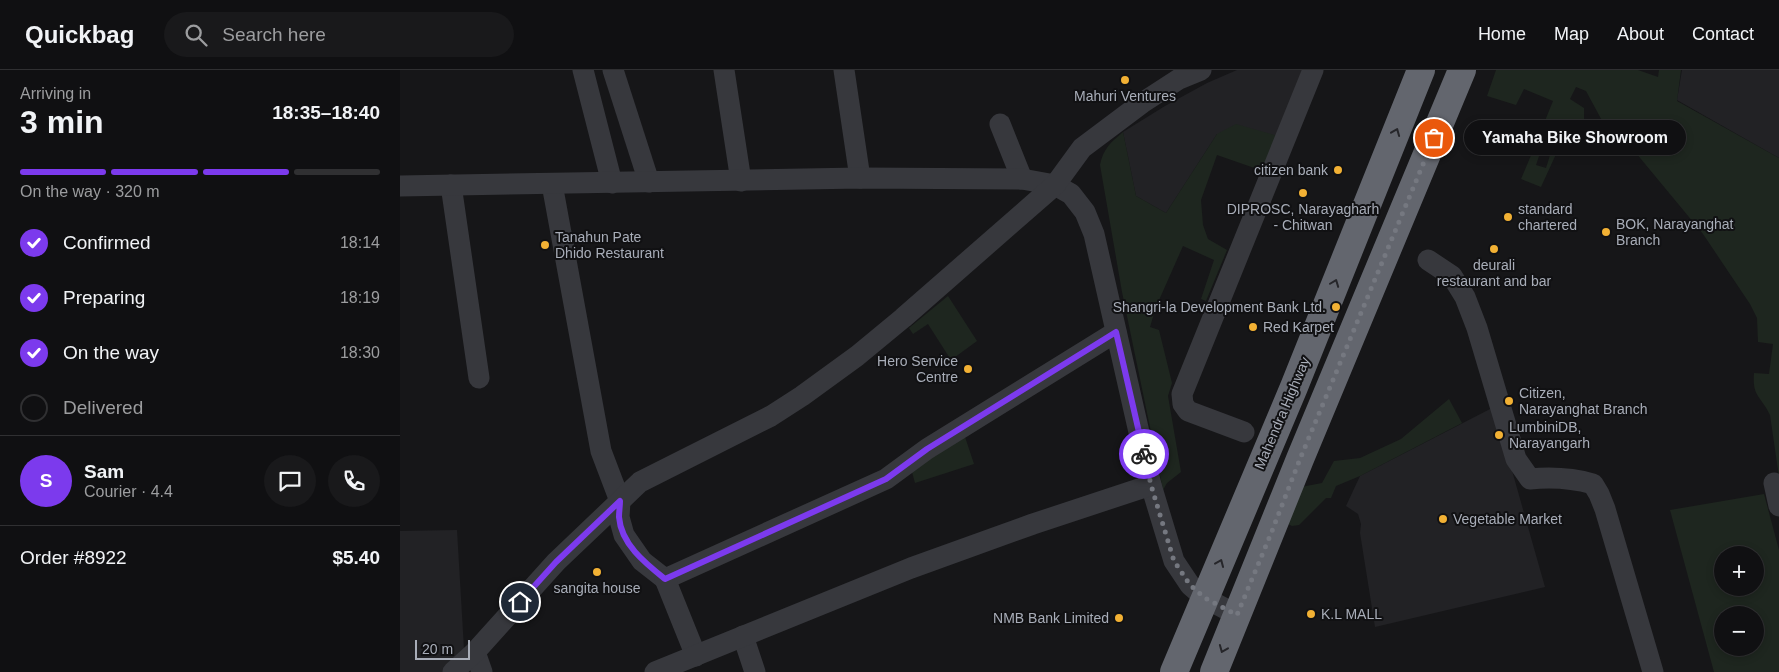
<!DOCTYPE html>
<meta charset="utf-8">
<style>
body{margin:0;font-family:Arial,sans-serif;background:#19191b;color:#f1f3f6;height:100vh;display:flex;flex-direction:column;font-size:19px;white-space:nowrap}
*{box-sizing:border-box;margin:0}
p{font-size:16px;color:#9c9d9f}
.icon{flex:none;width:28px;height:28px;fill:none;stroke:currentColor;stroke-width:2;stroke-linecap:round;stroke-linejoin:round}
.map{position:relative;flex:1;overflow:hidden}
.sheet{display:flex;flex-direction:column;background:#101012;width:400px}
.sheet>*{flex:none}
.tools{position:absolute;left:1314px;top:476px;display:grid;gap:10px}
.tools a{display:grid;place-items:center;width:50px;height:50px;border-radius:50%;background:#101012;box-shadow:0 2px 8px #0003,0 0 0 1px #303032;font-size:25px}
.scale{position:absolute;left:15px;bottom:12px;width:55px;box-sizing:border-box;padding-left:5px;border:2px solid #a8adb8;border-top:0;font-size:14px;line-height:18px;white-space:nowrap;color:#a8adb8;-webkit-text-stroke:4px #111113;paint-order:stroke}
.pin{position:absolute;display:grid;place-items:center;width:42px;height:42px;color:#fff;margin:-21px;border:2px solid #fff;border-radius:50%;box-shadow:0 1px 5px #0007}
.courier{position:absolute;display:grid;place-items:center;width:50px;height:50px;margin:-25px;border:4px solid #7c3aed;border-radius:50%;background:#fff;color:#222;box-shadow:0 1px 6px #0007}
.bubble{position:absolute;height:35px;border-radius:18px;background:#101012;box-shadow:0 2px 8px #0003,0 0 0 1px #303032;font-size:16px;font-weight:800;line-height:35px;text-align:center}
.summary em{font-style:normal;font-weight:800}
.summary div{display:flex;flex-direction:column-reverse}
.summary{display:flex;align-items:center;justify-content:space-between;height:85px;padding:0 20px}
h1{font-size:32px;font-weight:800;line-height:38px}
.bar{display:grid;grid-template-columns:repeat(4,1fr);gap:8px 5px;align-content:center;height:60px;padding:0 20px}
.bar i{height:6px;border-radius:4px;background:#303032}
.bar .active{background:#7c3aed}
.bar p{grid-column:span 4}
.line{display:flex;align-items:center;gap:12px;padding:0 20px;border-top:1px solid #303032}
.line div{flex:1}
.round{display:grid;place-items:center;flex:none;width:52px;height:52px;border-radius:26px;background:#19191b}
ol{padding:0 20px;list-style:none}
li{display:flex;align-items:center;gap:15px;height:55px}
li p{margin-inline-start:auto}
li .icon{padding:5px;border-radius:50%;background:#7c3aed;color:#fff;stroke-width:4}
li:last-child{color:#9c9d9f}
li i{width:28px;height:28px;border:2px solid #303032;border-radius:50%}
header{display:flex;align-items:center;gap:30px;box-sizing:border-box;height:70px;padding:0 25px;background:#101012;border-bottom:1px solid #303032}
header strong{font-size:24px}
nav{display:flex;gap:28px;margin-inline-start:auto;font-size:18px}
.search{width:350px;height:45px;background:#19191b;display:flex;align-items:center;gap:12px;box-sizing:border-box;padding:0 18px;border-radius:28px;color:#9c9d9f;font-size:19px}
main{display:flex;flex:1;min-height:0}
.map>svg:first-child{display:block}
.built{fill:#222225}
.green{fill:#1e261f;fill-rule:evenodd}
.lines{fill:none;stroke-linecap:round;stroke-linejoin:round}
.minor{stroke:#37383d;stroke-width:21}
.highway{stroke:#63666e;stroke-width:28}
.oneway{stroke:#26262a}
.done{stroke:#757880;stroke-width:5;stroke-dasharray:0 9}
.route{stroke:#7c3aed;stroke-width:6}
.poi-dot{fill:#f2b134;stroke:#111113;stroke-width:2}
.labels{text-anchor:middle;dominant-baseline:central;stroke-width:4;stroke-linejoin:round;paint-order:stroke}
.poi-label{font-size:14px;fill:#a8adb8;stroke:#111113;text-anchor:start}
.street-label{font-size:14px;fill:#a8adb8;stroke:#111113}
</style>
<header>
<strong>Quickbag</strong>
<div class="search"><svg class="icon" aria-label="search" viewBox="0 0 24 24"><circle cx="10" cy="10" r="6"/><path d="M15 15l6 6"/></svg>Search here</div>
<nav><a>Home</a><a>Map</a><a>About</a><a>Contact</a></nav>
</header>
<main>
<section class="sheet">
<div class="summary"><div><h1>3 min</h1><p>Arriving in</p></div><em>18:35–18:40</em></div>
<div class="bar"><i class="active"></i><i class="active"></i><i class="active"></i><i></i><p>On the way · 320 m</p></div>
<ol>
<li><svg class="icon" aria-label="check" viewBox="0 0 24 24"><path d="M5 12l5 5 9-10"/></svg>Confirmed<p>18:14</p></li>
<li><svg class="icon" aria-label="check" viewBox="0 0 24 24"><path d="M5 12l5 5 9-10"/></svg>Preparing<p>18:19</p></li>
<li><svg class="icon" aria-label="check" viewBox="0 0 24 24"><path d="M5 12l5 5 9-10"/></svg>On the way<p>18:30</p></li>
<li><i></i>Delivered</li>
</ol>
<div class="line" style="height:90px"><b class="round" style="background:#7c3aed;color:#fff">S</b><div><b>Sam</b><p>Courier · 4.4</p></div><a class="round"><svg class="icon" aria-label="chat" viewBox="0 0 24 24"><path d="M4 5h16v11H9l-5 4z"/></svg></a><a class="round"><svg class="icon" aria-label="phone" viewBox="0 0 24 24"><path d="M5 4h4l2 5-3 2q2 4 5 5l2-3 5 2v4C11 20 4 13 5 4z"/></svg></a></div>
<div class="line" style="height:65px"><div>Order #8922</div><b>$5.40</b></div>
</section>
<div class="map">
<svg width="1379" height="602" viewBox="0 0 1379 602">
<rect width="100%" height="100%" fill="#161618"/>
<!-- built -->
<g class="built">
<path d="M837,0H905L878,66L817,64L766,143L736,126L723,62L765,36L807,13Z"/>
<path d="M1282,0H1379V88L1277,30Z"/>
<path d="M1094,337L1145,517L975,557L960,463L961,454L958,444L946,436L960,406Z"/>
<path d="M57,460L64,579L44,602H0V461Z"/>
</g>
<!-- green -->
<g class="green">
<path d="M1096,0H1238L1258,7L1259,0H1281L1277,31L1379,88V407L1370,345C1361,326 1352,327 1354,303L1369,304L1373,274L1358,272L1357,248L1350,234L1303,164L1236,83L1206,58L1186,21L1176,17L1170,29L1184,38V57L1166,85L1157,82L1141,117L1121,109L1132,83L1139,86L1136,95L1146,98L1151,82L1144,79L1146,72L1138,68L1153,31L1124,19L1116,35L1087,26Z"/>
<path d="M836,54L878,66L863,101L817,85L801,130L803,155L808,169L827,180L806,231L801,229L814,190L783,176L756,237L750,257L759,260L772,313L768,326L781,402L767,413L763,420L722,222L700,95C703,79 711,72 723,62L736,126L766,143L817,64Z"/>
<path d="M548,226L577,271L551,290L528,254L513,264L509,258Z"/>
<path d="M1049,329L1062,353L960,406L936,416L931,428H926L899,455L892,456L886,453L901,417L922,413L934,391L960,388L1001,369Z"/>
<path d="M565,367L574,394L515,413L512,402L535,382Z"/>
<path d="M1364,424L1379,480V602H1314L1270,440ZM1322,485H1355V518H1322ZM1322,545H1355V578H1322Z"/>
</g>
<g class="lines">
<!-- minor -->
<g class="minor">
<path d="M183,0L212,113"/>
<path d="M213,0L249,112"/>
<path d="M324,0L341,111"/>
<path d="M444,0L460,108"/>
<path d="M600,54L622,109"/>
<path d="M152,114L201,381L220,431L219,447L224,465L242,491L265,509L486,409L527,379L716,262"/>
<path d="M51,115L79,308"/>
<path d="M0,116L460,108L622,109L655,115L671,124L685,142L694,164L751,415L774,491L790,515L805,528L837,545"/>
<path d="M1028,190L1052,206L1065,227L1077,258L1116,389L1130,409C1151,407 1172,408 1193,414L1199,424L1205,439L1253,602"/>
<path d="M844,362L788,341L783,334L782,324L913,0"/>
<path d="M1374,413L1379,436"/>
<path d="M265,509L296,586"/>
<path d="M343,566L355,602"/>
<path d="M75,582L82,602"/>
<path d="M53,602L75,582L156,492L240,412L371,346L402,326L457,286L503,248L655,115L682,78L742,33L779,9L801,0"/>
<path d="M255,602L511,498L633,454L751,415"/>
</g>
<!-- highway -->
<g class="highway">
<path d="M774,602L894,317L1021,0"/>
<path d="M814,602L900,389L1062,0"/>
</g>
</g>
<!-- one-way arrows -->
<defs><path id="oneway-chevron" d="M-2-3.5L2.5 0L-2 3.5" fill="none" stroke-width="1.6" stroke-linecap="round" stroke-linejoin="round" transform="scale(1.25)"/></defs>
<g class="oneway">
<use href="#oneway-chevron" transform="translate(996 62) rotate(-68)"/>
<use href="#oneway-chevron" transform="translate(935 213) rotate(-69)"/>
<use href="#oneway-chevron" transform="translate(820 493) rotate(-67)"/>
<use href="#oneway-chevron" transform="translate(823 579) rotate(112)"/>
</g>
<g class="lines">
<!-- done -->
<path class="done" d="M744,384L751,415L774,491L790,515L805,528L837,545L870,466L900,389L1034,68"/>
<!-- route -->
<path class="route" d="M120,532L156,492L220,431C220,436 219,442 219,447C221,474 245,493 265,509L486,409L527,379L716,262L744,384"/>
</g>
<!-- markers -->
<g class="poi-dot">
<circle cx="725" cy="10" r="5"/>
<circle cx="938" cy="100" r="5"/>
<circle cx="903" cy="123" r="5"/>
<circle cx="1108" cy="147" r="5"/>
<circle cx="1206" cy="162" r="5"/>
<circle cx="145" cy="175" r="5"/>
<circle cx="1094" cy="179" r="5"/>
<circle cx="936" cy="237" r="5"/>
<circle cx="853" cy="257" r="5"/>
<circle cx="568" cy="299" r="5"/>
<circle cx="1109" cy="331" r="5"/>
<circle cx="1099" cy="365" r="5"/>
<circle cx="1043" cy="449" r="5"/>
<circle cx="197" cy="502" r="5"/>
<circle cx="911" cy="544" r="5"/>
<circle cx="719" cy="548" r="5"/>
</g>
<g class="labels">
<!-- poi labels -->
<g class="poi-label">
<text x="725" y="26" text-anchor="middle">Mahuri Ventures</text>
<text x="928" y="100" text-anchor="end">citizen bank</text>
<text x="903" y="139" text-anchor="middle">DIPROSC, Narayagharh<tspan x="903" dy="16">- Chitwan</tspan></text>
<text x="1118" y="139">standard<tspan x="1118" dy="16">chartered</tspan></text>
<text x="1216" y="154">BOK, Narayanghat<tspan x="1216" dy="16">Branch</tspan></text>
<text x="155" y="167">Tanahun Pate<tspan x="155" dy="16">Dhido Restaurant</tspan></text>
<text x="1094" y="195" text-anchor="middle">deurali<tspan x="1094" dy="16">restaurant and bar</tspan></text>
<text x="926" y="237" text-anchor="end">Shangri-la Development Bank Ltd.</text>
<text x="863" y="257">Red Karpet</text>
<text x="558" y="291" text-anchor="end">Hero Service<tspan x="558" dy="16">Centre</tspan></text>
<text x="1119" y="323">Citizen,<tspan x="1119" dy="16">Narayanghat Branch</tspan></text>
<text x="1109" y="357">LumbiniDB,<tspan x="1109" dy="16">Narayangarh</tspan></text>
<text x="1053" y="449">Vegetable Market</text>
<text x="197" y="518" text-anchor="middle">sangita house</text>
<text x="921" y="544">K.L MALL</text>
<text x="709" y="548" text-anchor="end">NMB Bank Limited</text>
</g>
<!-- street labels -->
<g class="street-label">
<text transform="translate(882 343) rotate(-67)">Mahendra Highway</text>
</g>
</g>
</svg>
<div class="tools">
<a>+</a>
<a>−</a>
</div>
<div class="scale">20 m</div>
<div class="pin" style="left:1034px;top:68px;background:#ea580c"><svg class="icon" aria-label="bag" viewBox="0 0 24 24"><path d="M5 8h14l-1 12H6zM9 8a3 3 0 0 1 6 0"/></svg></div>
<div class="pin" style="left:120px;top:532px;background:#1f2937"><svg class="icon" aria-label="home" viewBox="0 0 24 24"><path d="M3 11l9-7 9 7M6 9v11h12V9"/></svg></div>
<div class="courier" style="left:744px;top:384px"><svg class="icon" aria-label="bike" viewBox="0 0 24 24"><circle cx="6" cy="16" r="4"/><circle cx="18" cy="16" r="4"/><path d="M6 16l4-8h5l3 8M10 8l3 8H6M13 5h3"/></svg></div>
<div class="bubble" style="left:1064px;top:50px;width:222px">Yamaha Bike Showroom</div>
</div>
</main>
